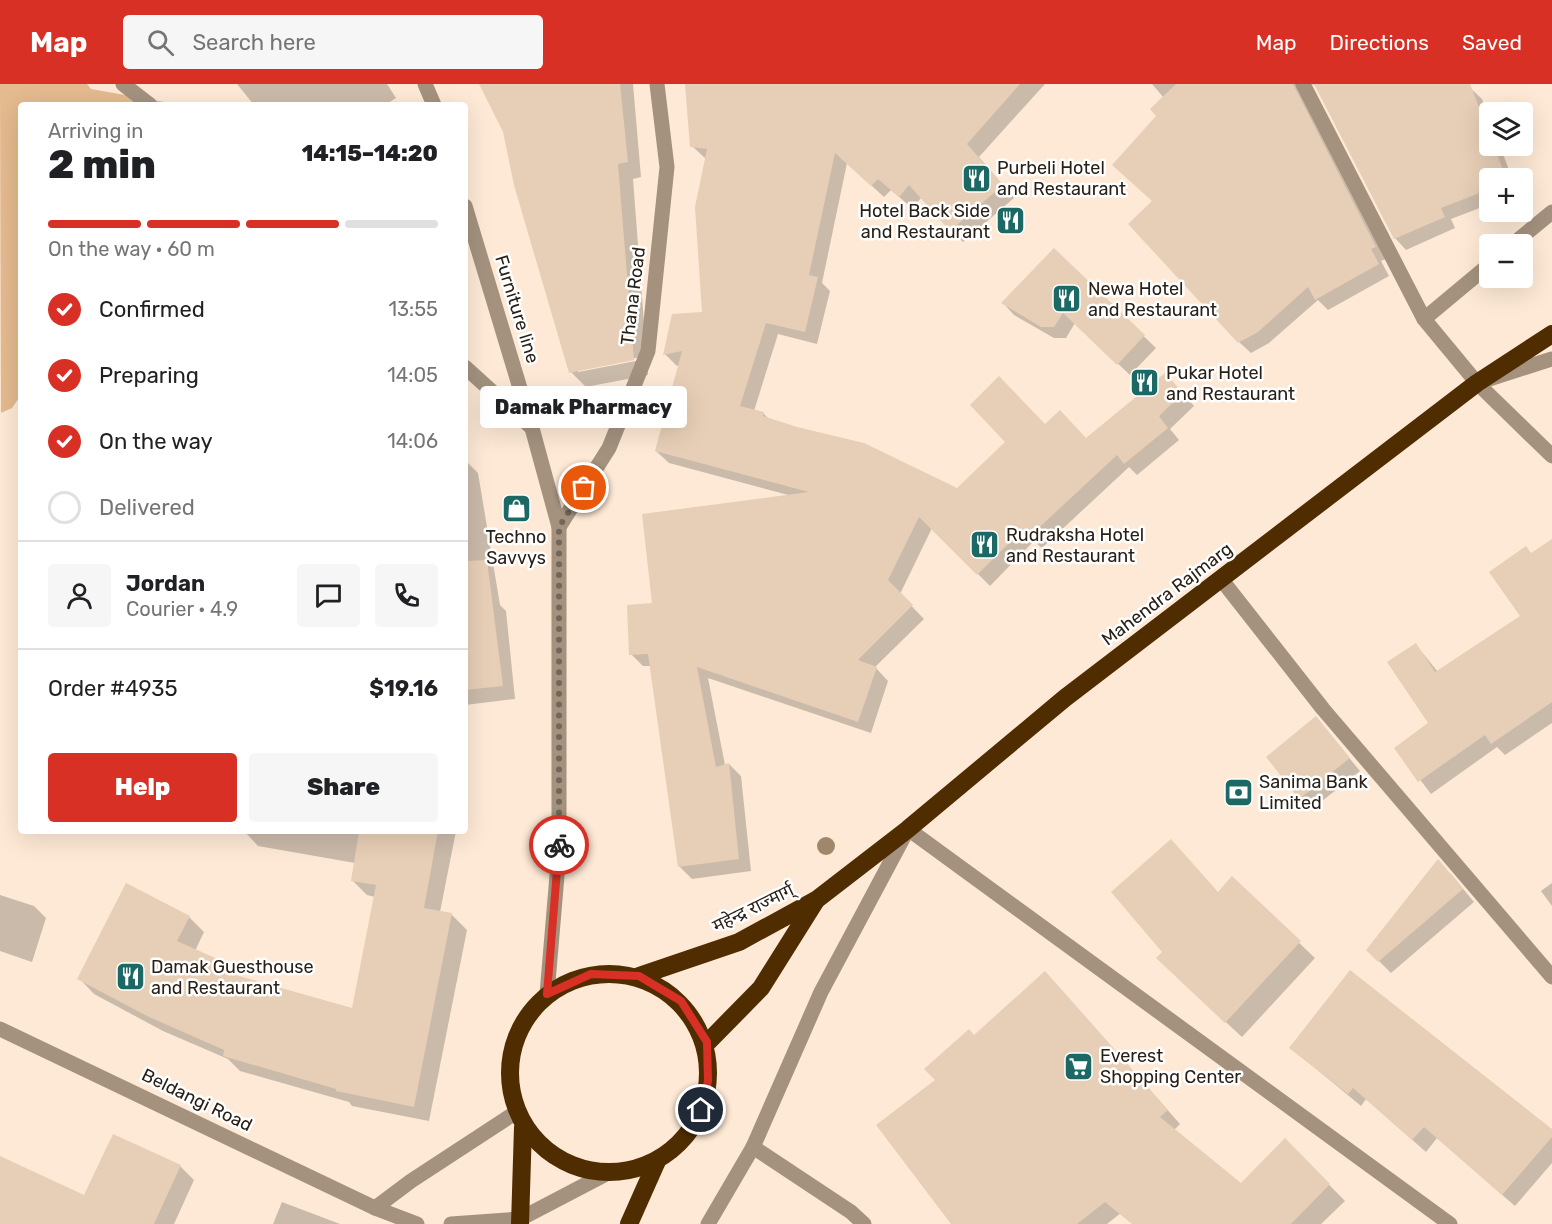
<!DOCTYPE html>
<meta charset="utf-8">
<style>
body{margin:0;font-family:Rubik,"Noto Sans Devanagari",sans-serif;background:#f6f6f6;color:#202124;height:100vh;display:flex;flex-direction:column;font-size:22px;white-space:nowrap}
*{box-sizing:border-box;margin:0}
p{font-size:20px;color:#757577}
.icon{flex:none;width:33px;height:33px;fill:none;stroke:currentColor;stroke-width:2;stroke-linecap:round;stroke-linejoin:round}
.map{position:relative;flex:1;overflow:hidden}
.details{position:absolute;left:18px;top:18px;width:450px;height:732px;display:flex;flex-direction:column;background:#fff;border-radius:6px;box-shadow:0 6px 24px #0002}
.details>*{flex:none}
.tools{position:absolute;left:1479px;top:18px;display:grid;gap:12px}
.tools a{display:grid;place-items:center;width:54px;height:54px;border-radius:6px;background:#fff;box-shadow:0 6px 24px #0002;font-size:30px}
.pin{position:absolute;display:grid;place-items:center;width:51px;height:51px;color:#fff;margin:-26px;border:3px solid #fff;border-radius:50%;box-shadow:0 2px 6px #0007}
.courier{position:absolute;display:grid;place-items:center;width:60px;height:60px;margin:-30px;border:4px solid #d93025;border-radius:50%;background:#fff;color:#222;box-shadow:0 2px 8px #0007}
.bubble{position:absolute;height:42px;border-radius:6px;background:#fff;box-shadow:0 6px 24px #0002;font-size:20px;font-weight:800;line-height:42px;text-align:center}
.overview em{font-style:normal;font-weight:800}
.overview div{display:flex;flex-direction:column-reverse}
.overview{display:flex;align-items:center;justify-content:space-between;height:102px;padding:0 30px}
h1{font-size:39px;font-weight:800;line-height:45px}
.bar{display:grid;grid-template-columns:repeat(4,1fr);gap:9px 6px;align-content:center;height:72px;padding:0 30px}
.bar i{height:8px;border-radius:4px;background:#e0e0e0}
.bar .selected{background:#d93025}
.bar p{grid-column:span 4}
.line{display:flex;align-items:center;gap:15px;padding:0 30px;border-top:2px solid #e0e0e0}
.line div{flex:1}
.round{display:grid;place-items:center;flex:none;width:63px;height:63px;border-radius:6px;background:#f6f6f6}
ol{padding:0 30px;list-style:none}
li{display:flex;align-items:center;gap:18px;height:66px}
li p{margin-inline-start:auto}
li .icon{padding:6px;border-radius:50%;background:#d93025;color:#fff;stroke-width:4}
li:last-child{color:#757577}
li i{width:33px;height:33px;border:3px solid #e0e0e0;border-radius:50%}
.button{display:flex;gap:12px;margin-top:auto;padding:12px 30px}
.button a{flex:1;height:69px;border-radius:6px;background:#d93025;color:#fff;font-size:24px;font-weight:800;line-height:69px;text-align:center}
.button a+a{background:#f6f6f6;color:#202124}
header{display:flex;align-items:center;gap:36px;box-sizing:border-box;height:84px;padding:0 30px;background:#d93025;color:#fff}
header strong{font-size:28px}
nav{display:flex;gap:33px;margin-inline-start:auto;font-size:21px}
.search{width:420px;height:54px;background:#f6f6f6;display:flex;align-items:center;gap:15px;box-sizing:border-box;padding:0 21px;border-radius:6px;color:#757577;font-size:22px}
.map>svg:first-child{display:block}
.green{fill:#e4ba8f}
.shadow{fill:#0003;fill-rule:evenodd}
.building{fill:#e7ceb6}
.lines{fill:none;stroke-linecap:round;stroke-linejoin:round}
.street{stroke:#a4927f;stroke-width:15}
.highway{stroke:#502d00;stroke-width:18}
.tree{fill:#a0876b}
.done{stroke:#73665a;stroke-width:6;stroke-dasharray:0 10.8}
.route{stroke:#d93025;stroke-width:8}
.labels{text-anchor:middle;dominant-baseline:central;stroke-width:5;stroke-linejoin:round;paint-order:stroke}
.poi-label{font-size:18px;fill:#292017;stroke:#fff;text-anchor:start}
.street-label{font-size:18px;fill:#292017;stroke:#fff}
</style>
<header>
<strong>Map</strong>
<div class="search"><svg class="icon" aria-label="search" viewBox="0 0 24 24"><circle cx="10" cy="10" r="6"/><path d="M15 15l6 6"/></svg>Search here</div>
<nav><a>Map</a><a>Directions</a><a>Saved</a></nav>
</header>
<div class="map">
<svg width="1552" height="1140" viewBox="0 0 1552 1140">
<rect width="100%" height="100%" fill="#fde9d5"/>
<!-- green -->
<path class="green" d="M0,0H87L91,5L182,21H21V311L12,324L1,329Z"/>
<!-- shadow -->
<g class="shadow">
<path d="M237,0H387L396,14L385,21H254Z"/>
<path d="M481,0H633L641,93L633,95L648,291L586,303L571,288L505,47ZM641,273V276L578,288V285Z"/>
<path d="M695,0H1045L979,73L1014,114L963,158L922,113L912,124L891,106L884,113L847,79L822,199L830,207L817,260L778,250L754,327L763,329L769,335L958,406L1045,342L1086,356L1177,303L1194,322L1170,345L1179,356L1137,391L1129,383L1042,464L1034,457L990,502L932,444L900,510L924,535L875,583L888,597L871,649L708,594L725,681L729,680L741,692L751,787L692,795L680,783L651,582H643L631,570L654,521L792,412L669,379L656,367L680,281L677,282L665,270L704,229L706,75L692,62Z"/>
<path d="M1152,0H1304L1386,175L1381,177L1389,192L1328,226L1318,216L1269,259L1251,269L1239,258L1158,32L1164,14Z"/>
<path d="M1311,0H1466L1482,15L1490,35V62H1500L1512,94H1490V120L1451,135L1455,144L1406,166L1395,154L1317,2Z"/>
<path d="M1054,166L1156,264L1130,291L1075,239L1066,254H1054L1014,231L1003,219Z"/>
<path d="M465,376L478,389L500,521L506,527L515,615L465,621Z"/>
<path d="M1552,456V639L1505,671L1497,663L1431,710L1396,664L1430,640L1416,561L1438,588L1522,532L1532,470Z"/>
<path d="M1316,634L1360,687L1312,725L1268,673Z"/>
<path d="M244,747H456L440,828L452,831L467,846L429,1037L352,1022L349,1018L240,987L228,975L163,947L94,910L79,894L189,833L204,848L195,867L221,878L235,892L353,925L375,813L367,811L352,796L355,779L258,762Z"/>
<path d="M1450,789L1474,818L1391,889L1368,866Z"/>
<path d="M1232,795L1315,874L1242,953L1174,890L1219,809Z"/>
<path d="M1552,799V822L1541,807Z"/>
<path d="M0,811L34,822L46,834L32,878L0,867Z"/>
<path d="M1058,902L1180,1040L1174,1046L1198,1068L1107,1140H955L937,996L975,952Z"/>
<path d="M1291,964L1552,1047V1079L1515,1122L1437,1054L1426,1068L1366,1015L1361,1022Z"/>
<path d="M114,1052L180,1082L194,1096L174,1140H0V1073L85,1113Z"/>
<path d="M1285,1056L1345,1117L1321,1140H1173L1241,1101Z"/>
<path d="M282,1118L340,1140H273Z"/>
</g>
<!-- building -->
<g class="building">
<path d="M479,0H620L628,78L618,80L634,276L569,289L514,101L503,48Z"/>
<path d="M685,0H1020L967,60L1003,101L950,147L909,101L899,113L878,95L871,102L835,69L809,191L818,193L805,248L766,239L740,322L764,328L763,332L797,343L864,359L957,404L1005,358L970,321L999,292L1045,340L1060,326L1086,354L1165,289L1183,309L1159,332L1168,344L1124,380L1117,371L1029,453L1022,446L977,491L919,433L888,496L913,521L858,576L877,583L858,638L697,583L716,683L729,679L739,775L678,783L648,570L629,571L627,521L652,519L642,430L809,408L655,367L682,267L663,271L672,230L702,228L695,123L707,65L690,63Z"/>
<path d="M1176,0H1293L1376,163L1371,165L1379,180L1315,216L1308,203L1258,248L1238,259L1128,140L1152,117L1112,81L1156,32L1150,25Z"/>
<path d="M1314,0H1470L1490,51V62H1494L1506,94H1490V105L1441,124L1445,133L1394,155Z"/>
<path d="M1054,164L1145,251L1117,281L1063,229L1054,243H1041L1001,219Z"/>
<path d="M1552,455V618L1491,660L1485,651L1418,698L1394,664L1428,639L1387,578L1416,559L1435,588L1520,532L1489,488L1526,462L1531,469Z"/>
<path d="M487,476L503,602L465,606V477Z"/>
<path d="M1316,632L1350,674L1299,715L1266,673Z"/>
<path d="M359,747H438L424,824L452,829L414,1023L336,1007V1005L223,972L224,966L147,932L77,895L126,799L190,832L177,857L222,877L218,886L352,924L376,801L351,797Z"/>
<path d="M1171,755L1218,808L1232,792L1301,857L1225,939L1156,874L1162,868L1111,808Z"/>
<path d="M1438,775L1463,805L1378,878L1366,866Z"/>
<path d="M1350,886L1552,1045V1053L1502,1111L1424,1043L1412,1056L1353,1004L1348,1010L1289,964Z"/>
<path d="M1045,887L1168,1026L1160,1033L1241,1099L1285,1054L1330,1100L1291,1140H1132L1105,1118L1077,1140H951L876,1041L935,996L924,985L969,945L974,951Z"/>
<path d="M113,1050L181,1081L154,1140H0V1072L84,1111Z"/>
</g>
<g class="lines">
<!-- street -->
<g class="street">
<path d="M123,0L150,21"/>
<path d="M425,0L434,21"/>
<path d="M1303,0L1424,235L1477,299L1552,372"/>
<path d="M465,122L532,344L559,443V768L547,910"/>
<path d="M1513,160L1552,128"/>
<path d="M1424,235L1490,180"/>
<path d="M465,283L532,344"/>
<path d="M1489,295L1552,275"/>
<path d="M559,443L609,364L648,267L667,83L657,0"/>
<path d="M1221,495L1323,625L1552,893"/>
<path d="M0,945L375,1124L417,1140"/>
<path d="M753,1063L851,1128L864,1140"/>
<path d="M375,1124L411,1097L518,1027"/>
<path d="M451,1140L520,1135L604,1091"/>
<path d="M708,1140L753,1063L821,908L908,745L1450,1140"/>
</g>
<!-- highway -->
<g class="highway">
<circle cx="609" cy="989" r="99"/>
<path d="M639,892L739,858L816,816L908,745L1065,614L1477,299L1552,250"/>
<path d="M707,959L761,904L815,818"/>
<path d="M520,1140L523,1043"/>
<path d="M629,1140L657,1077"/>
</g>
</g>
<!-- trees -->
<circle class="tree" cx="826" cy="762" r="9"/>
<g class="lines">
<!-- done -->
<path class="done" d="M559,761V443L584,404"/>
<!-- route -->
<path class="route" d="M559,761L547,910L591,890L639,892L681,917L707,958L708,997L701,1026"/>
</g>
<!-- icons -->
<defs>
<symbol id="restaurant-square" viewBox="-11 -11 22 22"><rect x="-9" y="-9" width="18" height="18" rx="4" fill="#1c6865" stroke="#fff"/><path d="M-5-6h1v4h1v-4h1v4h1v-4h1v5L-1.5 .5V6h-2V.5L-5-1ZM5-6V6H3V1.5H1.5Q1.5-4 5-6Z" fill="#fff"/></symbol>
<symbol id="shop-square" viewBox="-11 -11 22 22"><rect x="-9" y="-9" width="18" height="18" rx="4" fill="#1c6865" stroke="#fff"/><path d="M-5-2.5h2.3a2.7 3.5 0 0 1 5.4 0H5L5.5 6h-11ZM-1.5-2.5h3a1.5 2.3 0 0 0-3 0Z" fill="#fff"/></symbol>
<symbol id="bank-square" viewBox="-11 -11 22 22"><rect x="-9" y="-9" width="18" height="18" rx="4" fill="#1c6865" stroke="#fff"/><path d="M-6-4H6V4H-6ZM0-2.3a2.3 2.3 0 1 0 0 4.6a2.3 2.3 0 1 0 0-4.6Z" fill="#fff"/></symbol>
<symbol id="supermarket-square" viewBox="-11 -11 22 22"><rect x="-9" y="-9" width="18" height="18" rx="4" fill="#1c6865" stroke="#fff"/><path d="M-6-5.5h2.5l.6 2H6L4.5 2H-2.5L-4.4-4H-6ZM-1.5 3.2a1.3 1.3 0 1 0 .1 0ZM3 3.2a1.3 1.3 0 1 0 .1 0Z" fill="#fff"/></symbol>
</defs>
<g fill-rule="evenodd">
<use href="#restaurant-square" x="960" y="78" width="33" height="33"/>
<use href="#restaurant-square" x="994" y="120" width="33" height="33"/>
<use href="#restaurant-square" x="1050" y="198" width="33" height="33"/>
<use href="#restaurant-square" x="1128" y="282" width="33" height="33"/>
<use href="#shop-square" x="500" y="408" width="33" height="33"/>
<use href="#restaurant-square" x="968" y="444" width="33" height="33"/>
<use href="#bank-square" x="1222" y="692" width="33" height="33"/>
<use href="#restaurant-square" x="114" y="876" width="33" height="33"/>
<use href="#supermarket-square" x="1062" y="966" width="33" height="33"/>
</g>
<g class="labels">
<!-- poi labels -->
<g class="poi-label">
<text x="997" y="84">Purbeli Hotel<tspan x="997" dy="21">and Restaurant</tspan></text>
<text x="990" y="127" text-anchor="end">Hotel Back Side<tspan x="990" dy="21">and Restaurant</tspan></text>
<text x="1088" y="205">Newa Hotel<tspan x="1088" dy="21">and Restaurant</tspan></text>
<text x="1166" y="289">Pukar Hotel<tspan x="1166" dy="21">and Restaurant</tspan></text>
<text x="1006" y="451">Rudraksha Hotel<tspan x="1006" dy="21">and Restaurant</tspan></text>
<text x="516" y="453" text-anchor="middle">Techno<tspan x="516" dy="21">Savvys</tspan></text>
<text x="1259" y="698">Sanima Bank<tspan x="1259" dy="21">Limited</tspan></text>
<text x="151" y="883">Damak Guesthouse<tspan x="151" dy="21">and Restaurant</tspan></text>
<text x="1100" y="972">Everest<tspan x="1100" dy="21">Shopping Center</tspan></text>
</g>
<!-- street labels -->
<g class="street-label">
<text transform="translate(633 212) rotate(-83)">Thana Road</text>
<text transform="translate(517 225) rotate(73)">Furniture line</text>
<text transform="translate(1167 510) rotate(-37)">Mahendra Rajmarg</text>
<text transform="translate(753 824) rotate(-26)">महेन्द्र राज्मार्ग्</text>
<text transform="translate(197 1016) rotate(26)">Beldangi Road</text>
</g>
</g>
</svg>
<div class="tools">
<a><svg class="icon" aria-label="layers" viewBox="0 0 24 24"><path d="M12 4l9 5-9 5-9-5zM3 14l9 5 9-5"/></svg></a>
<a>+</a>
<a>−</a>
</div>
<div class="pin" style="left:584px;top:404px;background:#ea580c"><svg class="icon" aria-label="bag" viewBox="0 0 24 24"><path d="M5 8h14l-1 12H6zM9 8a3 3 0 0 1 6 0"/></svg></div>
<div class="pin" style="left:701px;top:1026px;background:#1f2937"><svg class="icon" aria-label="home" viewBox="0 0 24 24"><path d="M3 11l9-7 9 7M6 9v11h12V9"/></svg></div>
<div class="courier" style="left:559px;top:761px"><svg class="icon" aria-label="bike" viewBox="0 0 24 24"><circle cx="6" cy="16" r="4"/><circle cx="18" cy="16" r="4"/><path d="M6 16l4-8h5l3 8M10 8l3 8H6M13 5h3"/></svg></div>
<div class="bubble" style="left:480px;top:302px;width:207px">Damak Pharmacy</div>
<section class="details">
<div class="overview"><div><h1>2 min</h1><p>Arriving in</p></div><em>14:15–14:20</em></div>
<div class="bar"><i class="selected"></i><i class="selected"></i><i class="selected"></i><i></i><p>On the way · 60 m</p></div>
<ol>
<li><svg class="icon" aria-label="check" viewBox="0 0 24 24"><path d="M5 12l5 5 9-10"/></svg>Confirmed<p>13:55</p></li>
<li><svg class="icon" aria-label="check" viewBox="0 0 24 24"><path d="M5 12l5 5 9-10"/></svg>Preparing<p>14:05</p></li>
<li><svg class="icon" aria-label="check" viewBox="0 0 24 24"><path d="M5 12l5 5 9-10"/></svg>On the way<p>14:06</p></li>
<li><i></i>Delivered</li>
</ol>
<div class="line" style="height:108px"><a class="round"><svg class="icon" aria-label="person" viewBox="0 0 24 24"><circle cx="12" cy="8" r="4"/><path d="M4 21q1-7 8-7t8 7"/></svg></a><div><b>Jordan</b><p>Courier · 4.9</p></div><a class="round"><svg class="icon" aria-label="chat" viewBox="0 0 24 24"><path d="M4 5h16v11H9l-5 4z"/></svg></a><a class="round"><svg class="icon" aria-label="phone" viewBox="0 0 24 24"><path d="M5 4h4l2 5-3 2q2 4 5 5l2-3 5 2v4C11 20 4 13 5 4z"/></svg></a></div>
<div class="line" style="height:78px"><div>Order #4935</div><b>$19.16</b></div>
<div class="button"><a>Help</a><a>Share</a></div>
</section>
</div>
